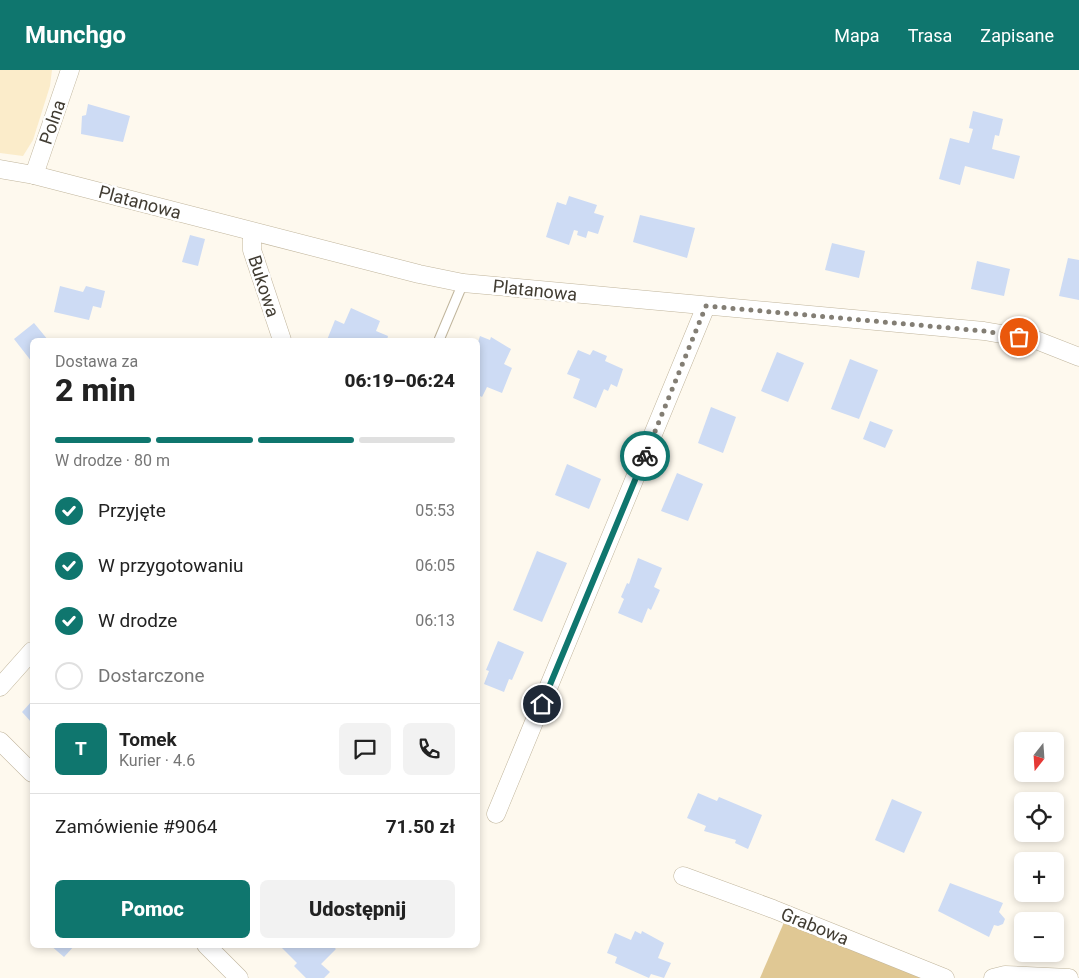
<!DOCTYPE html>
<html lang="pl">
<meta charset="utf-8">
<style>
body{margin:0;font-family:Roboto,sans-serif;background:#f2f2f2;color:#222;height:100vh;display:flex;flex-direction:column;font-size:19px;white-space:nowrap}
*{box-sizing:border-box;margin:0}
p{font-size:16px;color:#767676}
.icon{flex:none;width:28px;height:28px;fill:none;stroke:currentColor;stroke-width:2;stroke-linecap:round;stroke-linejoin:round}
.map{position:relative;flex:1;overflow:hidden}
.side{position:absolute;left:30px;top:268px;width:450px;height:610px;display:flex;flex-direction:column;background:#fff;border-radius:8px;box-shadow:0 2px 8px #0003}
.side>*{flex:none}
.needle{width:32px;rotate:197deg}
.controls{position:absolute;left:1014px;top:662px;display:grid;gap:10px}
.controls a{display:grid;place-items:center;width:50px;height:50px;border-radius:8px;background:#fff;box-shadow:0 2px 8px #0003;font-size:25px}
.pin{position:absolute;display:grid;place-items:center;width:42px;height:42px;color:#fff;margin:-21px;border:2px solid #fff;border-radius:50%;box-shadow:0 1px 5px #0007}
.courier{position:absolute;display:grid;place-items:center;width:50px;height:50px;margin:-25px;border:4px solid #0f766e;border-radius:50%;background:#fff;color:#222;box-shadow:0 1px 6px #0007}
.headline em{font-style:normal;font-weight:800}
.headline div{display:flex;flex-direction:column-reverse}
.headline{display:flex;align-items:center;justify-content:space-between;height:85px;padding:0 25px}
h1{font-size:32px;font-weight:800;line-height:38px}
.bar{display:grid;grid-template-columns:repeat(4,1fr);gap:8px 5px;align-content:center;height:60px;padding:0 25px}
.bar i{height:6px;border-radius:4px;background:#e0e0e0}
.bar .current{background:#0f766e}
.bar p{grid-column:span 4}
.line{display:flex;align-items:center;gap:12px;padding:0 25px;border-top:1px solid #e0e0e0}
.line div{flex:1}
.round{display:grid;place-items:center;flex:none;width:52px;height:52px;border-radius:8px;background:#f2f2f2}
ol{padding:0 25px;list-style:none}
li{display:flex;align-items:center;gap:15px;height:55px}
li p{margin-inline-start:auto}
li .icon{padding:5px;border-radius:50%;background:#0f766e;color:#fff;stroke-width:4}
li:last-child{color:#767676}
li i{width:28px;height:28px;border:2px solid #e0e0e0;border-radius:50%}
.cta{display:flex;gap:10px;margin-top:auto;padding:10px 25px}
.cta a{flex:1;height:58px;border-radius:8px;background:#0f766e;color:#fff;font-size:20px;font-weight:800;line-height:58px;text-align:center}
.cta a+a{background:#f2f2f2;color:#222}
header{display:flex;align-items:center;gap:30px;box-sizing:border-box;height:70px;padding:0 25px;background:#0f766e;color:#fff}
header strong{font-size:24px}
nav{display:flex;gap:28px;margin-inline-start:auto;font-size:18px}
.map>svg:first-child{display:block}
.built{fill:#fbecca}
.green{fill:#e0c894}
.building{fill:#cddbf4}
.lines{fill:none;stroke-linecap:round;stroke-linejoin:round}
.service-casing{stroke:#c0b59c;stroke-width:11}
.minor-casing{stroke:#c0b59c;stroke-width:19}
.service{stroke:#fff;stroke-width:9}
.minor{stroke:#fff;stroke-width:18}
.done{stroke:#837e74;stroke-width:5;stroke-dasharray:0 9}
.route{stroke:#0f766e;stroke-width:6}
.labels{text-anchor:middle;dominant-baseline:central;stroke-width:5;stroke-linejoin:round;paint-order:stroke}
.street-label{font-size:18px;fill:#413c32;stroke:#fff}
</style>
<header>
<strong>Munchgo</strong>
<nav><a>Mapa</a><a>Trasa</a><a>Zapisane</a></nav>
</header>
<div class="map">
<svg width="1079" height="908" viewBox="0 0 1079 908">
<rect width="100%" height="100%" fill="#fef9ee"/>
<!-- built -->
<path class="built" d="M0,0H52L50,16L33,70L23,86L0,83Z"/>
<!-- green -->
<path class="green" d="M785,850L926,908H760Z"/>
<!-- building -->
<g class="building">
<path d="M88,34L130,46L123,72L81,64L82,46L86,45Z"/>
<path d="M973,41L1003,49L999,66L995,65L992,79L1020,86L1014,109L965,96L960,115L939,109L950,68L969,73L973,59L969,58Z"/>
<path d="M569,126L597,135L594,143L604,146L598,164L588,161L586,168L577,165L578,161L574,160L569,175L546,167L557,132L566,135Z"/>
<path d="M640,145L695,158L687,188L633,172Z"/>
<path d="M190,165L205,169L198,196L182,192Z"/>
<path d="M832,173L865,181L859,208L825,200Z"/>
<path d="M1068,188L1079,190V230L1059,226Z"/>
<path d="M977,191L1010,199L1004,226L971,219Z"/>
<path d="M60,216L83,222L86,216L105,221L101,238L93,236L89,250L54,242Z"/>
<path d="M351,238L380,251L376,261L388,266L387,270H327L335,250L344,254Z"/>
<path d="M34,253L48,270H32V292L14,269Z"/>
<path d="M480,266L490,270L491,267L511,279L504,294L512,298L502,323L487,317L482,327L478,325V272Z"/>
<path d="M578,280L590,285L593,280L607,286L605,291L623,299L617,317L611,314L608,321L604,319L596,338L573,328L580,309L567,304Z"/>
<path d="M777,282L804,293L788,332L761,321Z"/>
<path d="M850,289L878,300L859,349L831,339Z"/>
<path d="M711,337L736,347L723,383L698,373Z"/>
<path d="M870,351L893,360L885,378L863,369Z"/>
<path d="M567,394L601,409L589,439L555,425Z"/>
<path d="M677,403L703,414L688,451L661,441Z"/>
<path d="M537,481L567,493L542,552L513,540Z"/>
<path d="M638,488L662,498L654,517L660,520L651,540L648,538L642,553L618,543L624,529L621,527L627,513L629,514Z"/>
<path d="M498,571L524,582L512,610L509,609L504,622L484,614L489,601L486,600Z"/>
<path d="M32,631V653L22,642Z"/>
<path d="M698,723L717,731L719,727L762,745L748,779L735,773L736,770L704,761L706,756L687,748Z"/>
<path d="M892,729L922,742L904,783L875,770Z"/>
<path d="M950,813L1003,833L999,842L1005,849L1003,854L998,856L994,855L989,867L938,841Z"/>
<path d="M635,861L641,864L642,861L664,873L658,888L671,893L664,908L651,904L649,908L615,893L617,887L607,883L615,863L631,870Z"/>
<path d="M50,875H75L64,887Z"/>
<path d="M279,875H331L336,879L321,894L330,902L324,908H306L294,896L297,893Z"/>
</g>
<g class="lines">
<defs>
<path id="service" d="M439,270L463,213"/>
<g id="minor">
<path d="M0,99L34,105L419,204L463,213L984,261L1036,270L1079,287"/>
<path d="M34,105L70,0"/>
<path d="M252,162V180L282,270"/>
<path d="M0,617L32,581"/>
<path d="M0,671L32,703"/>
<path d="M496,744L706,236"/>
<path d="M683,806L773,839L945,908"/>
<path d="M206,875L239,908"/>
<path d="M993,908L1005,905L1069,908"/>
</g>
</defs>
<!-- service casing -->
<use href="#service" class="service-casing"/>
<!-- minor casing -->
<use href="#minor" class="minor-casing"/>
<!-- service -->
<use href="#service" class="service"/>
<!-- minor -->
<use href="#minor" class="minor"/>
</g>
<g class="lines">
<!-- done -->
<path class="done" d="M645,386L706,236L984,261L1019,267"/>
<!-- route -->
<path class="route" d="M542,634L645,386"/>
</g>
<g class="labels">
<!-- street labels -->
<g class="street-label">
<text transform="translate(52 52) rotate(-71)">Polna</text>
<text transform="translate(140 132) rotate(15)">Platanowa</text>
<text transform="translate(264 216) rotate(72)">Bukowa</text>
<text transform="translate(535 220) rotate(6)">Platanowa</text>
<text transform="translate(815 856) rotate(22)">Grabowa</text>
</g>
</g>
</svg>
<div class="controls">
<a><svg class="needle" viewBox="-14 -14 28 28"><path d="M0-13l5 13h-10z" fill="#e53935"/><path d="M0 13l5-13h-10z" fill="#767676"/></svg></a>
<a><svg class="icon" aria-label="locate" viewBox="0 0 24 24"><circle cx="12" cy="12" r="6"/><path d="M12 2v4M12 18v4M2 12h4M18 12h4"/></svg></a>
<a>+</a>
<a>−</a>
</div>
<div class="pin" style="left:1019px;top:267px;background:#ea580c"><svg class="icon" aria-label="bag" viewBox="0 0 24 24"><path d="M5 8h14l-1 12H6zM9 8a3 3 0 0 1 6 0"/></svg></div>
<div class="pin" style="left:542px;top:634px;background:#1f2937"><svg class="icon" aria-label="home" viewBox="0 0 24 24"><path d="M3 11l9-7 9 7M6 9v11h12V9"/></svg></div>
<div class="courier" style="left:645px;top:386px"><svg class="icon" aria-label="bike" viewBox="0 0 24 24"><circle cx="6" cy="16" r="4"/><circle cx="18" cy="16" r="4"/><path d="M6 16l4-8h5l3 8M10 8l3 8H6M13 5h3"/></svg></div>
<section class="side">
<div class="headline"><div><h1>2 min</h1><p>Dostawa za</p></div><em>06:19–06:24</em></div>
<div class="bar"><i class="current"></i><i class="current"></i><i class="current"></i><i></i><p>W drodze · 80 m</p></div>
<ol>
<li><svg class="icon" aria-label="check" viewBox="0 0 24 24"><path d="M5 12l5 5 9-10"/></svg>Przyjęte<p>05:53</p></li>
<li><svg class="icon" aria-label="check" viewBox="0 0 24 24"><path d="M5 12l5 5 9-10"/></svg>W przygotowaniu<p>06:05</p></li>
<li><svg class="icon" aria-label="check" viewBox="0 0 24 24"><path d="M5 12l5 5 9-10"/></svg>W drodze<p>06:13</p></li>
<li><i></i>Dostarczone</li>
</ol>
<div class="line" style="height:90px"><b class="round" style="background:#0f766e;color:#fff">T</b><div><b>Tomek</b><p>Kurier · 4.6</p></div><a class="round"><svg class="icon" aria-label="chat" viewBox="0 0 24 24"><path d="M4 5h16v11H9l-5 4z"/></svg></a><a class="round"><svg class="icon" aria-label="phone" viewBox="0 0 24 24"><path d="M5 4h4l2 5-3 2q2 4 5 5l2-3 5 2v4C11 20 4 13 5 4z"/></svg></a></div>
<div class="line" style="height:65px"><div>Zamówienie #9064</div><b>71.50 zł</b></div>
<div class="cta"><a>Pomoc</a><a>Udostępnij</a></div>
</section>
</div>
